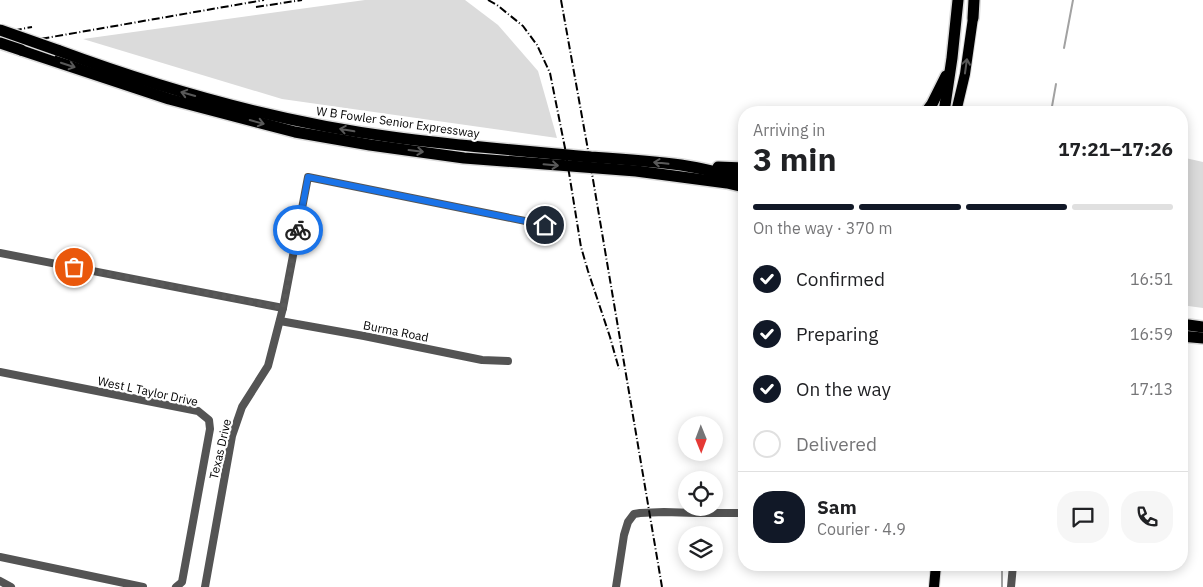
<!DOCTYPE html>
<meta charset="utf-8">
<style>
body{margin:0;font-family:"IBM Plex Sans",sans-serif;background:#f6f6f6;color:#202124;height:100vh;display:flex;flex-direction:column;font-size:19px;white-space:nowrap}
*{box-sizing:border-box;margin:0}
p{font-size:16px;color:#757577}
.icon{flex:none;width:28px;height:28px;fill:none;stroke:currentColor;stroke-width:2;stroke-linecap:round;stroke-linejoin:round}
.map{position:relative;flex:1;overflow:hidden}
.details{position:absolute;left:738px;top:106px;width:450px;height:465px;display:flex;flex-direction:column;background:#fff;border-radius:20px;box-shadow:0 2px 12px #0003}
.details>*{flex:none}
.needle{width:32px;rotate:179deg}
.controls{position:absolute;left:678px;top:416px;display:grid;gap:10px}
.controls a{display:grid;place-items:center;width:45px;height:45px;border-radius:50%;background:#fff;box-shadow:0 2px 12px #0003;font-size:25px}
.pin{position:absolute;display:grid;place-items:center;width:42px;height:42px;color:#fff;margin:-21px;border:2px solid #fff;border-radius:50%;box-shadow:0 1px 5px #0007}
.courier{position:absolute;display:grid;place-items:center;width:50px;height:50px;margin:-25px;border:4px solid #1a73e8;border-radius:50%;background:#fff;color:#222;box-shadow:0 1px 6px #0007}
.overview em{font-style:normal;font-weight:700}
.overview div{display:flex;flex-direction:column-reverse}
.overview{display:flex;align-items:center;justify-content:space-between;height:85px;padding:0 15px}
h1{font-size:32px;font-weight:700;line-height:38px}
.bar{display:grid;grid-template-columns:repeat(4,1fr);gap:8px 5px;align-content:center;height:60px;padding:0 15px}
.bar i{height:6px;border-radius:4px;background:#e0e0e0}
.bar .selected{background:#111827}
.bar p{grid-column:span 4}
.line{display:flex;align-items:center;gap:12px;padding:0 15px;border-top:1px solid #e0e0e0}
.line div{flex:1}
.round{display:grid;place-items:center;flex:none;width:52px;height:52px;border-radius:20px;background:#f6f6f6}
ol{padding:0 15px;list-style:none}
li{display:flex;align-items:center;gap:15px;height:55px}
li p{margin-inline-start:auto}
li .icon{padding:5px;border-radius:50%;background:#111827;color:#fff;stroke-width:4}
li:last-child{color:#757577}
li i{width:28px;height:28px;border:2px solid #e0e0e0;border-radius:50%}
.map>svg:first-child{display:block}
.green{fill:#dbdbdb}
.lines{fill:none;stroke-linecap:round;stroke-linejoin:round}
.stream{stroke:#a2a2a2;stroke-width:2}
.major-casing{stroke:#dbdbdb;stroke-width:12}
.highway-casing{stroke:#dbdbdb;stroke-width:14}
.minor{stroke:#545454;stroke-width:8}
.major{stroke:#000;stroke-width:10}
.highway{stroke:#000;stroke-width:11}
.rail{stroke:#000;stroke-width:2;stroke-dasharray:8 2.5 1 2.5;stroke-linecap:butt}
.highway-bridge-casing{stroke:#dbdbdb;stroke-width:14;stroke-linecap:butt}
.highway-bridge{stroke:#000;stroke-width:11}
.oneway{stroke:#595959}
.done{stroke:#595959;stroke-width:5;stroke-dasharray:0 9}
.route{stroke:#1a73e8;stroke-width:6}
.labels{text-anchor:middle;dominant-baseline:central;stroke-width:4.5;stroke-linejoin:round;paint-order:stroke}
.street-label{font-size:12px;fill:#000;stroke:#fff}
</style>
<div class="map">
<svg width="1203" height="587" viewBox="0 0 1203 587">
<rect width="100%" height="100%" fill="#fff"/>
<!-- green -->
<g class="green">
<path d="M365,0H465L498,25L538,71L557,138L282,99L83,39Z"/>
<path d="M1181,157L1203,162V308L1181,305Z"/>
</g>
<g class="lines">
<!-- stream -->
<g class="stream">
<path d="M1064,48L1073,0"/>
<path d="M1051,112L1056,84"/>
<path d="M1002,565V587"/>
</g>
<defs>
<g id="major">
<path d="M956,112L965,74L973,18"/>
<path d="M934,587L936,565"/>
</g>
<g id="highway">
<path d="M973,18L974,0"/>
<path d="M21,50L169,99L295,132L370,145L464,158L636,171L727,183L744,187"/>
<path d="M57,50C165,90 277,122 392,137C458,146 524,151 591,157C621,159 651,161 681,165C702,168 723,174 744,178"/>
<path d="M926,112L932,104L946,76"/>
<path d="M944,112L952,58L958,0"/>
<path d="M718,167L744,168"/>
<path d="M1181,324L1203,327"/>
<path d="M1181,336L1203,338"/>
</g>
</defs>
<!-- major casing -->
<use href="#major" class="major-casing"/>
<!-- highway casing -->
<use href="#highway" class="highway-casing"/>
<!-- minor -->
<g class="minor">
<path d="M0,253L283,308"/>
<path d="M280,321L364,336L482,360L508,361"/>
<path d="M0,372L198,411L209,420L210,429L182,582L176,587"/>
<path d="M0,557L143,587"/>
<path d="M0,581L11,587"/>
<path d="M205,587L232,436L242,407L268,366L283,308L308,177L545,225"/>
<path d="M616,587L624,535L628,522L634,514L640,513L664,512L696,513H744"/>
<path d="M1011,587L1013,565"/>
</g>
<!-- major -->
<use href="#major" class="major"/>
<!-- highway -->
<use href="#highway" class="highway"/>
<!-- rail -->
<g class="rail">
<path d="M488,0L497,5L523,26L537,45L550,73L565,148L581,247L588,271L610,337L619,369"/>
<path d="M561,0L588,150L662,587"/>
<path d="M256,7L302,0"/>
<path d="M0,33L32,27"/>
<path d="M0,46L264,0"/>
</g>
<defs>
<g id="highway-bridge">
<path d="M0,30L57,50"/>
<path d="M0,43L21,50"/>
</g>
</defs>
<!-- highway-bridge casing -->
<use href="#highway-bridge" class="highway-bridge-casing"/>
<!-- highway-bridge -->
<use href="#highway-bridge" class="highway-bridge"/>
</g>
<!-- one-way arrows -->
<defs><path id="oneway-shaft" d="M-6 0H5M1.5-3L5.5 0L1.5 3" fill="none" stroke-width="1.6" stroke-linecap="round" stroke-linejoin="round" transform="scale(1.25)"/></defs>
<g class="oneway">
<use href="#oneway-shaft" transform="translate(68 65) rotate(18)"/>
<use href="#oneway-shaft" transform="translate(966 66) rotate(-82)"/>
<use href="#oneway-shaft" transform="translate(188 94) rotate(-164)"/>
<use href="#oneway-shaft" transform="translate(257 122) rotate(15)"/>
<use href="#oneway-shaft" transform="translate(347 130) rotate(-170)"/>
<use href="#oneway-shaft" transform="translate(416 151) rotate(7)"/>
<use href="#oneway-shaft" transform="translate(661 163) rotate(-174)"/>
<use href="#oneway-shaft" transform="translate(551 165) rotate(5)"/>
</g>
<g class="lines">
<!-- done -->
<path class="done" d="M74,267L283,308L298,230"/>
<!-- route -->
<path class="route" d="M298,230L308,177L545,225"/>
</g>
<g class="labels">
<!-- street labels -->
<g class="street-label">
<text transform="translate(398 122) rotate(8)">W B Fowler Senior Expressway</text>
<text transform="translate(396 331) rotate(11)">Burma Road</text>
<text transform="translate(148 391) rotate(12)">West L Taylor Drive</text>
<text transform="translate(220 449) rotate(-77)">Texas Drive</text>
</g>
</g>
</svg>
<div class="controls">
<a><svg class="needle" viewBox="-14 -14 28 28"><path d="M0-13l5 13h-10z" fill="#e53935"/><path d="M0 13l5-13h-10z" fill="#757577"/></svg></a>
<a><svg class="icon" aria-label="locate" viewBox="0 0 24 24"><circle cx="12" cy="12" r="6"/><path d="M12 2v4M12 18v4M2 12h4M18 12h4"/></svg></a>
<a><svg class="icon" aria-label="layers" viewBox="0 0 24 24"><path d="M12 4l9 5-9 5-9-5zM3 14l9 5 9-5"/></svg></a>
</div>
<div class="pin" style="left:74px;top:267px;background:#ea580c"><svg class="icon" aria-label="bag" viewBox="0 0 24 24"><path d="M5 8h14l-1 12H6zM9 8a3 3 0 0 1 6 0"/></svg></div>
<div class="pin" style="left:545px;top:225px;background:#1f2937"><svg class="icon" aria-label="home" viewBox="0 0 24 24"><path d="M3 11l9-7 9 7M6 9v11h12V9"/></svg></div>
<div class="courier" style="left:298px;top:230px"><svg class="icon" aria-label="bike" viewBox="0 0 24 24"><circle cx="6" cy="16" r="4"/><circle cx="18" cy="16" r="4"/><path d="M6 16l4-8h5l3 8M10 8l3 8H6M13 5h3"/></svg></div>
<section class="details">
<div class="overview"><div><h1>3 min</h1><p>Arriving in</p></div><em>17:21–17:26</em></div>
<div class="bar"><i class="selected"></i><i class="selected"></i><i class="selected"></i><i></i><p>On the way · 370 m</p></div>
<ol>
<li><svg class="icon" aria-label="check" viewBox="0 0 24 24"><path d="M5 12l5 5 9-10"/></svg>Confirmed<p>16:51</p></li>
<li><svg class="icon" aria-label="check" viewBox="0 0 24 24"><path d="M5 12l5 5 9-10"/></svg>Preparing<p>16:59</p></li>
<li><svg class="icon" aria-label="check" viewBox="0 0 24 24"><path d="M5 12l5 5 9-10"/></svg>On the way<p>17:13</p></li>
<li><i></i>Delivered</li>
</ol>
<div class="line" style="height:90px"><b class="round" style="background:#111827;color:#fff">S</b><div><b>Sam</b><p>Courier · 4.9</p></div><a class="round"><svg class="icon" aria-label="chat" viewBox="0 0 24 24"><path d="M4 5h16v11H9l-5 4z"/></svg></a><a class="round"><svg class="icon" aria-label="phone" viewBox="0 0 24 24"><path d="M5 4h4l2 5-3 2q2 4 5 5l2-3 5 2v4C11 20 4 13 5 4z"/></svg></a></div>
</section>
</div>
